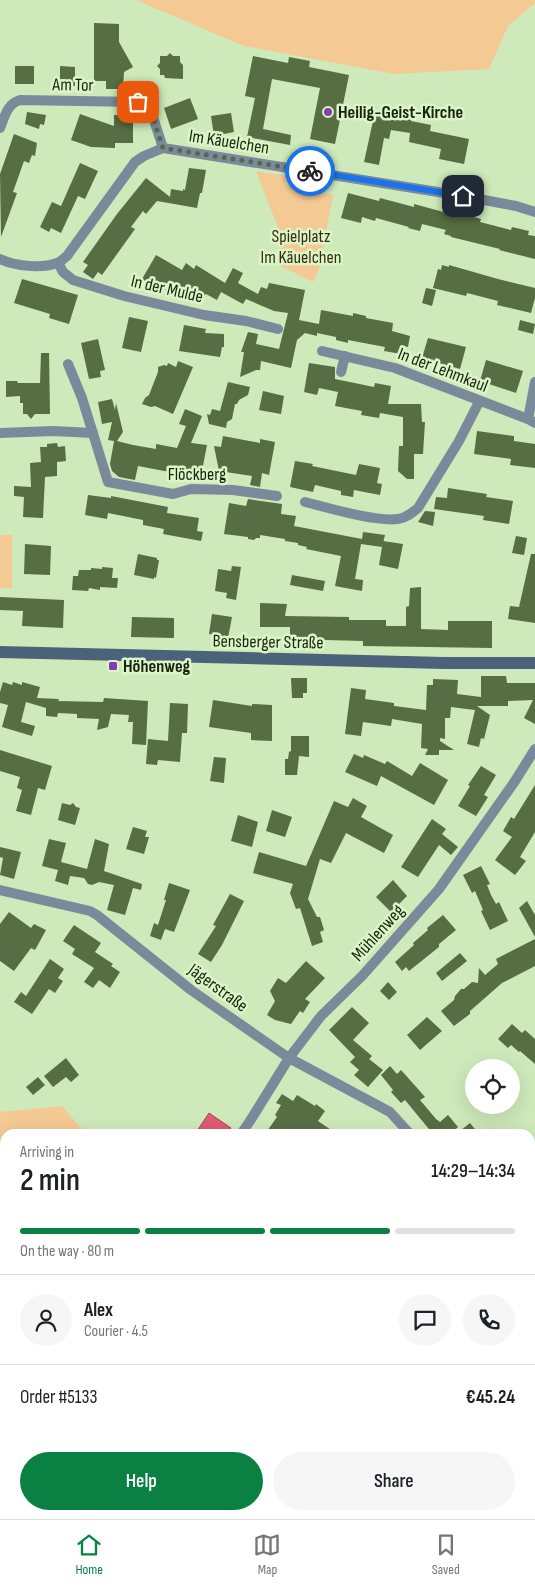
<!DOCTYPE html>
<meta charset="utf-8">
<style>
body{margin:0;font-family:"Sofia Sans Condensed",sans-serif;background:#f6f6f6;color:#202124;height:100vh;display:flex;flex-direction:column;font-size:19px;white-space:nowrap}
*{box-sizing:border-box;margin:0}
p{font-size:16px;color:#757577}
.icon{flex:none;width:28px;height:28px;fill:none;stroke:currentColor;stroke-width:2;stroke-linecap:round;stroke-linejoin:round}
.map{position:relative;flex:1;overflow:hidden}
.sheet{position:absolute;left:0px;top:1129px;width:535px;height:391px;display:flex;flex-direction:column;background:#fff;border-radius:15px 15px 0 0;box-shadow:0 5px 20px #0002}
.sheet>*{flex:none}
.fabs{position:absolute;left:465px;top:1059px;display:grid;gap:10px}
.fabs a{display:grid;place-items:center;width:55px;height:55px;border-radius:50%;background:#fff;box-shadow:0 5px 20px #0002;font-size:25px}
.pin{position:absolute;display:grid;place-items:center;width:42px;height:42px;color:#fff;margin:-21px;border-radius:10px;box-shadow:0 2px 8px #0006}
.courier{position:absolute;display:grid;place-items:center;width:50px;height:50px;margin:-25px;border:4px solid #1a73e8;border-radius:50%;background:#fff;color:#222;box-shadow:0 1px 6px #0007}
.headline em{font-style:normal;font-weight:600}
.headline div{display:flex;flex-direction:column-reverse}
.headline{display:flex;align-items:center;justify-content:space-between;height:85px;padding:0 20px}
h1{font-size:32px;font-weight:600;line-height:38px}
.bar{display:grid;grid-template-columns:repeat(4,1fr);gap:8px 5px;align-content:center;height:60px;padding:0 20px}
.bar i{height:6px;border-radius:4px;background:#e0e0e0}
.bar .active{background:#0b8043}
.bar p{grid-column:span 4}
.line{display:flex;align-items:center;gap:12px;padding:0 20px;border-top:1px solid #e0e0e0}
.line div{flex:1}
.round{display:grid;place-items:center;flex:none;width:52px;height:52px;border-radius:26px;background:#f6f6f6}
.button{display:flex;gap:10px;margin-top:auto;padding:10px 20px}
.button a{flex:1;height:58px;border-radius:30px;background:#0b8043;color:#fff;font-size:20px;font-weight:600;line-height:58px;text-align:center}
.button a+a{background:#f6f6f6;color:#202124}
.tab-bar{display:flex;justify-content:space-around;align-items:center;height:70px;border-top:1px solid #e0e0e0;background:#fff;font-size:14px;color:#757577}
.tab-bar a{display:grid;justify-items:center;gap:2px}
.tab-bar .active{color:#0b8043}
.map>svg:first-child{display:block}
.green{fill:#f5c993}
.water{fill:#df5a73;stroke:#a44955}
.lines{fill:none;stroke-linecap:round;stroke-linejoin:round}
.stream{stroke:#a44955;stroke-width:4}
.building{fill:#576d43}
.minor{stroke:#7b8a9b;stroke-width:10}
.secondary{stroke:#4c627a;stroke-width:12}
.done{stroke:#58684c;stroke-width:5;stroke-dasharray:0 9}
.route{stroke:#1a73e8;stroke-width:6}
.poi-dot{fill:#863cae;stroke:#dbf6c6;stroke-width:2}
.labels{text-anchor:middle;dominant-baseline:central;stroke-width:5;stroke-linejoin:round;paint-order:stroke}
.street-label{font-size:18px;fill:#192210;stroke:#dbf6c6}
.poi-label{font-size:18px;font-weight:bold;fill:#192210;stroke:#dbf6c6;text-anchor:start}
.park-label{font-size:18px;fill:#392915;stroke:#dbf6c6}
</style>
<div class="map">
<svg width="535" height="1519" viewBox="0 0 535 1519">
<rect width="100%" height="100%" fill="#cee9ba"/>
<!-- green -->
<g class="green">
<path d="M136,0H535V3L508,26L489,69L394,74L244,46Z"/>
<path d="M256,171L286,176L285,185L333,195L319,269L313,282L279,265L277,225Z"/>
<rect x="0" y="535" width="12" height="53"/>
<path d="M62,1106L86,1134H5V1370L0,1373V1112Z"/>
<path d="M92,1515H245L261,1519H88Z"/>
</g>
<!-- water -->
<path class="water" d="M209,1113L231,1128L227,1134H195Z"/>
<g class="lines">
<!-- stream -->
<path class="stream" d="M0,1340L5,1335"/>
</g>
<!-- building -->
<g class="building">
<path d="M94,23L119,24V42L133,67L124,72L123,89H106V81H94Z"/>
<path d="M170,53L173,56H180V62L183,65V79L165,78L164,75H160V69L157,66L160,63V56H167Z"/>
<path d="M253,56L288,63L289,57L310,61L309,67L349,75L335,144L310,139L320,88L272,79L263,129L291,135L290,145L247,137L255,98L245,96Z"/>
<rect x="15" y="66" width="19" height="18"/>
<path d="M60,66L75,67V86H60Z"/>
<path d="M190,98L198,119L171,129L164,108Z"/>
<path d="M27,112L46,115L44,125L40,124L39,129L25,124Z"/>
<path d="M375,112L411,119V121L431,125L430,131L469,139L464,164L439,159L441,149L409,142L410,133L391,130L389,139L384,138L379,165L364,162Z"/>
<path d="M231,113L234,132L214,136L211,116Z"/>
<path d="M80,114L114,126V115H133V143H115V148L91,147L71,140Z"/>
<path d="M14,134L37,143L35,156L32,155L29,163L24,161L13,192L17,193L1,237L0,174Z"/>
<path d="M80,163L98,171L85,199L78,196L61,233L51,228L49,232L40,227L52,202L61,206Z"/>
<path d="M189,168L206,170L202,193H200L197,208L157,201L146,214L143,211L131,227L135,229L102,275L98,272L93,279L83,272L88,265L83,262L117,214L146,178L170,197L171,189L183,191V189L185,190Z"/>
<path d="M348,193L379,201L380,198L414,207V204L462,217L463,214L481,219L480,222L511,230L512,227L529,231L528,235L535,236V259L499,250L500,249L451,237V236L444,234L446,230L422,224L420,231L408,228L409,227L376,218L375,221L362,217L361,223L341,218Z"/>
<path d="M156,255L182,270L186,263L194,269L196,265L225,283L233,268L243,273L238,283L258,294L261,287L267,289L269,283L305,290L299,320L319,324L321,310L353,316V313L366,316V318L393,323L392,331L410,336L408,347L403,346L401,354L384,351L385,347L348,340V343L336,340V337L317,333V336L305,333L297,340L291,368L261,361L260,370H256L240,377L244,352H241L248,332L258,334L256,344L279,349L288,313L274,311L246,299L243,304L221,292L217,300L206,294L204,296L189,287L187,291L174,283L169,292L158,285L156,287L142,279Z"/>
<path d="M442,265L449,267V265L498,279L535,288V298L531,313L497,305L498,301L467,293L466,296L433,288L438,269L441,270Z"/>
<path d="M22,279L78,295L69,324L49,318L50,314L14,303Z"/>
<path d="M426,288L436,290L432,306L422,303Z"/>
<path d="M129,317L148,321L141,352L122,348Z"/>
<path d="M520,320L535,324L533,334L518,330Z"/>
<path d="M184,325L206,329L205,333L224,334V347H222L220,357L179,351Z"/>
<path d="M428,338L466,347L460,369L422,358Z"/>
<path d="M98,339L105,370L100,371L101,377L89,379L81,343Z"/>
<path d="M41,353H49L50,414H35L31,419L27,414H23V403H20V396L6,397V381H17L18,383H40Z"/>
<path d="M486,360L523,371L516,393L480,381Z"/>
<path d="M178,361L193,367L173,414L155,406L151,407L142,404L145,398L149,395L158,372V367L164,365L167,366L168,363L176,367Z"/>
<path d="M309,363L335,367V379L374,387L375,383L391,386L388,404H421L422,422H425L423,454H414V479H407L398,471L399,446H403V417L380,413L379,418L361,415L362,411L335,406L338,392L319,388L317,395L304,392Z"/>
<path d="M228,382L250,387L248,395L239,400L237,404H235L232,419L227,422L226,428L209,424L207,414L210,415L212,409L220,411Z"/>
<path d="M263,391L284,396L281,414L259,410Z"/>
<path d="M112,399L115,410L116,403L123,432L117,441L133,445L156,449V444L177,448L186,426L179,424L185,409L202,416L191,443L207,445L202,471L176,468L175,473L138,466L135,480L119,477L112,471L110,464L114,441L108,440L112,422L102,424L98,402Z"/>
<path d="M477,431L514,436V441L535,444V468L510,465L511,459L474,454Z"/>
<path d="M223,436L260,443V439L275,442L269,475L262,473L260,487L250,485L252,476L219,471L214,446L221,447Z"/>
<path d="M57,443L58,447L65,446L66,461L57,462V476L45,477L43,518L23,517L24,497L14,496V486L31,487L30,463L41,462L40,447H47V444Z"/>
<path d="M295,461L313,464L312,466L356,475L359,464L380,468L377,483L382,484L380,495L354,490L353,497L341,495V491L315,485L313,492L290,487Z"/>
<path d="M448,488L487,494L486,497L513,501L509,524L483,520L484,516L434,509L436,497L447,498Z"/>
<path d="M88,495L111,498V496L168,507L167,513L199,518L197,531L203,532L201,541L163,534L164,529L143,525V520L108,513L107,519L85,515Z"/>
<path d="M248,499L282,504L281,514L296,516L294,526L362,539L363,532L385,535L382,547L361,544L355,579L363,580L362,591L335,586L341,556L306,549L307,547L298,545V543L285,541V539L260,535V538H256L254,540L248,539V537L224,534L229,503L246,506Z"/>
<path d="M425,511L435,512L433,526L418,522Z"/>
<path d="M516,536L527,538L524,555L512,553Z"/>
<path d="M383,541L403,544L398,569L379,565Z"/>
<path d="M25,544L51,546L50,575L24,574Z"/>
<path d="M138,554L157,558V560H159L156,578L154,577V579L134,575Z"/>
<path d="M531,554H535V623L508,619L510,606L519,607Z"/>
<path d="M232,566L241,567L236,600L226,598L227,593L215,591L218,569L231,571Z"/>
<path d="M102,567L113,568L112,578H118L117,588L100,587V590L89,588L88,591L72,590L73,576H78L79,570H91V568L102,569Z"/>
<path d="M292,575L325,581L323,591L290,585Z"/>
<path d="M421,587V629L448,630V621H492V648L363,646V641L290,639V627H260V603L287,604L285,616L349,617V620H386V626H406V607L409,606L410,588Z"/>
<path d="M0,597L64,600L63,628L22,626L23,611L0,610Z"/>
<path d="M212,614L232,617L228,638L209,634Z"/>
<path d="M132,617L174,618V638L131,637Z"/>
<path d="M481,676H506L507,683H535V724L524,718L533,700L508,701V706H477L490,715L484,739L481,738L479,747L467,744L475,710L451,707L450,718H445V739L440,738V741L454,750H439V755H425L428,749L421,748L422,724L392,719L391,726L363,722L361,736L345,734L351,688L366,690L365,699L394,703V706L426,710L427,685H433V679L458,680L457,694L481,697Z"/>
<path d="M291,678H307V693H303V698H292Z"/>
<path d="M3,682L12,685L13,682L22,685V682L40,687L37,698L59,699L58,701L103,702L104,698L148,701L146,745L132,744L133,722H128L129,715L111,714L108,727L97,730L99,719L77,718V714L58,713L57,717L46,716V708L26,702L21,722L35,726L32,736L2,727L8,705L0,703V692Z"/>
<path d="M213,700L252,706V704L272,705V741L251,740V733L209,727Z"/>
<path d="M170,703L188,704L187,733H182L180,762L158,760L157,765L146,764L148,739L168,741Z"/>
<path d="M291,736H309V757L299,756L297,775H285V759H288L289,752L291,751Z"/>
<path d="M0,750L52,766L45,790L38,788L31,815L16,811L22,790L17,788L20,777L0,771Z"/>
<path d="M354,754L363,758L364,755L385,764L387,761L412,776L420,763L448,780L434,805L381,776L377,786L345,772Z"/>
<path d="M214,757L226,758L224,783L210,781Z"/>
<path d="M481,766L496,775L484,795L488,797L476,816L458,806L470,786L468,785Z"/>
<path d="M535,785V832L520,857L526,861L515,875L495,860L512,837L503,831L511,817L514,819Z"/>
<path d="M353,798L367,806L361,817L393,835L384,853L346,833L331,863L320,859L308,899L317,917H320L324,930L320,932L323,942L312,946L300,908L296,909L290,893L293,884L253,873L259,852L306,866L334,801L348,807Z"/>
<path d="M62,803L70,805L73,803L76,807L80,808L75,825L58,820Z"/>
<path d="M272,810L292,817L285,837L266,831Z"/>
<path d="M238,815L258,822L252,847L231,841Z"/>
<path d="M432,819L446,829L442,834L458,847L451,855L439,845L418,877L401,867Z"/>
<path d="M133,827L147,831L145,837H149L144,854L126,849Z"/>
<path d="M49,839L66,843L61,862L87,869L95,839L109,844L104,871L142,884L141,890L133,888L125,915L107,910L114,885L99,882L92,885L88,884L84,878L70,876L68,885L55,881L58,870L42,866Z"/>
<path d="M0,847L21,852L14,879L0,875L3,858L0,857Z"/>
<path d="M481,866L490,884L487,885L491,895L496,904L499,902L508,921L490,930L481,911L483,910L475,891L472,893L463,875Z"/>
<path d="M393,880L407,896L391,912L376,897Z"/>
<path d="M169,883L190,890L174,932L165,929L161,940L150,936L154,923L158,925L166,900H164Z"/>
<path d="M230,894L244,901L222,945L211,962L198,954L216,926L213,925Z"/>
<path d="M527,901L535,915V937L519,908Z"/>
<path d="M9,912L31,928L34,924L46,930L35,950L31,948L14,971L0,961V924Z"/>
<path d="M443,915L456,930L439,944V947L409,971L406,967L402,971L395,962L414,945L413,943L428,930L427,928Z"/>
<path d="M74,925L101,943L95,952L113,964L111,966L120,972L110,988L99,980L93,988L84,982L94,968L72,954L75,949L63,941Z"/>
<path d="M535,939V966L502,983L470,1011V1014L454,1026L441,1011L454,1000L455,996L461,989H464L472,982L478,983L479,968L485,975L498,964L496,959Z"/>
<path d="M460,953L467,961L442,981L436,973Z"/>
<path d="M50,959L64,969L58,978L63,981L55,993L49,989L32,1014L14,1002L21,992L26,996Z"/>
<path d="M306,961L325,978L305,999L310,1002L303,1013L300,1011L291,1024L275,1020L267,1015L275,1001L270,991L278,978L286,983Z"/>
<path d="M388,982L397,992L389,1000L380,991Z"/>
<path d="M352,1007L369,1023L353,1040L372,1056L369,1059L383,1070L368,1087L354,1075L359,1070L350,1062L355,1057L329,1030Z"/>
<path d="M427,1017L442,1031L420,1050L407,1035Z"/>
<path d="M512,1024L522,1033L525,1030L535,1039V1064L520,1051L519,1052L511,1045L508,1048L498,1039Z"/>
<path d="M66,1058L79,1075L71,1082L66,1077L53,1087L44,1076Z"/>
<path d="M390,1066L397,1074L401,1070L418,1089L425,1097L420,1100L436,1119L440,1122L448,1115L458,1127L450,1134H433L405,1100L401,1103L391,1092L393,1090L381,1075Z"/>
<path d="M38,1077L45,1085L33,1095L26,1087Z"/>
<path d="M282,1094L293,1101L297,1095L315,1106L316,1104L325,1111L318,1121L337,1134H265L277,1117L275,1115L281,1105L276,1103Z"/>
<path d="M470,1123L479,1134H456Z"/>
</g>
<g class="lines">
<!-- minor -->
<g class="minor">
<path d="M0,128C5,116 7,104 20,100L138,102L146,105L151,111L163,148"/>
<path d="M0,259C15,266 41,269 57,263C61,262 64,258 67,256L135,162L144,156L163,148L463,196L516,206L535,212"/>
<path d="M58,263L63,272L73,280L124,296L204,315L246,321L278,329"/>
<path d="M322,351L395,368L528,419"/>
<path d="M68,364L82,398L108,482L173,494L191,489L233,490L277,496"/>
<path d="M341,372L345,356"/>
<path d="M535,382L528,419L535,423"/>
<path d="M0,433L53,431L93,433"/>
<path d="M305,502C329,508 375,522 398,519C406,518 412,513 418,508L459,441L479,402"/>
<path d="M0,890L90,911L97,915L191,990L289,1058L390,1112L410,1134"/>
<path d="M241,1134L250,1121L289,1058L321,1016L363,975L439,889L515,781L535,749"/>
<path d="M530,1282L535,1290"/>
<path d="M0,1367L5,1364"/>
<path d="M530,1464L535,1460"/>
</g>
<!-- secondary -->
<path class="secondary" d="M0,652L444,663H535"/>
</g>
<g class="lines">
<!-- done -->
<path class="done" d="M138,102L146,105L151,112L163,148L310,171"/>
<!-- route -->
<path class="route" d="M310,171L463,196"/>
</g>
<!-- markers -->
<g class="poi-dot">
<circle cx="328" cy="112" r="5"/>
<rect x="108" y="661" width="10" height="10" rx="2.5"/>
</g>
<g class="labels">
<!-- street labels -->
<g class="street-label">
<text transform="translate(73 85) rotate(1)">Am Tor</text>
<text transform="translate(229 142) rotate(9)">Im Käuelchen</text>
<text transform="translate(167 289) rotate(13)">In der Mulde</text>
<text transform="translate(443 370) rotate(21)">In der Lehmkaul</text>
<text x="197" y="474">Flöckberg</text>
<text transform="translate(268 642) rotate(1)">Bensberger Straße</text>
<text transform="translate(378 933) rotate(-48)">Mühlenweg</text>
<text transform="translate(218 988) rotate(36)">Jägerstraße</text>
</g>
<!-- poi labels -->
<g class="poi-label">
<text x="338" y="112">Heilig-Geist-Kirche</text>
<text x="123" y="666">Höhenweg</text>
</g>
<!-- park labels -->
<g class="park-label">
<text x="301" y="236">Spielplatz<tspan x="301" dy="21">Im Käuelchen</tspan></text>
</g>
</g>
</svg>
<div class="fabs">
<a><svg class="icon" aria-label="locate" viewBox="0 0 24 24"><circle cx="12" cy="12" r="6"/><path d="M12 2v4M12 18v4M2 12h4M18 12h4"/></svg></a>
</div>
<div class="pin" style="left:138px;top:102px;background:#ea580c"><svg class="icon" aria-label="bag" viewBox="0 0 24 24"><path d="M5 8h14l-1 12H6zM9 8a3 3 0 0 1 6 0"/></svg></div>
<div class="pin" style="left:463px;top:196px;background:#1f2937"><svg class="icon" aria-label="home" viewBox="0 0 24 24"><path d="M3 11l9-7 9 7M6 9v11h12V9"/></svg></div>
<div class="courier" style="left:310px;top:171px"><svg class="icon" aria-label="bike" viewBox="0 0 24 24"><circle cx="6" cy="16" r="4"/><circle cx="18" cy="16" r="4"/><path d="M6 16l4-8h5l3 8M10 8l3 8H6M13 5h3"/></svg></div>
<section class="sheet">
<div class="headline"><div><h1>2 min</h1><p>Arriving in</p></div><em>14:29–14:34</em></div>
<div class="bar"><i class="active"></i><i class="active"></i><i class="active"></i><i></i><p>On the way · 80 m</p></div>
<div class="line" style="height:90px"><a class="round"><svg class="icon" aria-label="person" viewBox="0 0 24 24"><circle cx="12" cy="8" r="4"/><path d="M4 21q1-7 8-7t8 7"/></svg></a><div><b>Alex</b><p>Courier · 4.5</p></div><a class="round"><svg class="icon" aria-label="chat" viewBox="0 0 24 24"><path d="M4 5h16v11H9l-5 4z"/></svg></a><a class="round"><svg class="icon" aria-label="phone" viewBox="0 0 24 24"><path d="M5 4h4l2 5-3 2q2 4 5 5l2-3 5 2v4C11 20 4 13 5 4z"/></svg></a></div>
<div class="line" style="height:65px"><div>Order #5133</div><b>€45.24</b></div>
<div class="button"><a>Help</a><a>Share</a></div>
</section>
</div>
<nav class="tab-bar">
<a class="active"><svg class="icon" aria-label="home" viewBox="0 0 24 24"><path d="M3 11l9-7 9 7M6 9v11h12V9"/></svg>Home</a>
<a><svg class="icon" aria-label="map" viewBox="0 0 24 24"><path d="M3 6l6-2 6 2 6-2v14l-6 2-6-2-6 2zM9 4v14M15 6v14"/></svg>Map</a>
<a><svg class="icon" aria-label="saved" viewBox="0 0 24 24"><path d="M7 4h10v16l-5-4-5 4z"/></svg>Saved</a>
</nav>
